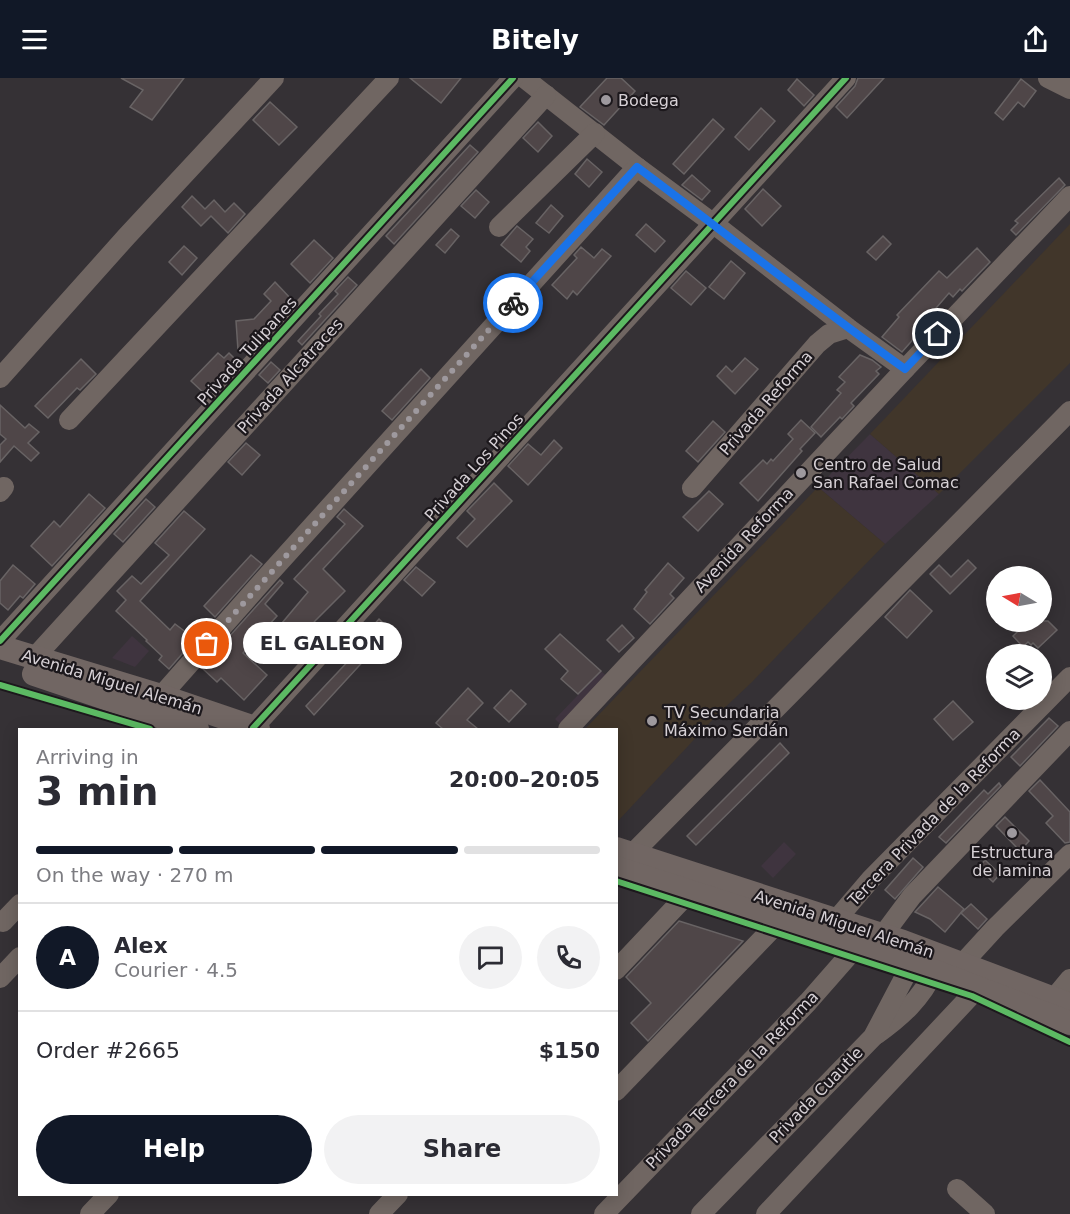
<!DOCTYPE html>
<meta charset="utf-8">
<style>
body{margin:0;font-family:"DejaVu Sans",sans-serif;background:#f2f2f3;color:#2b2b33;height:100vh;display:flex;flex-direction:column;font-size:22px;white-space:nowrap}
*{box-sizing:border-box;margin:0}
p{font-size:20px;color:#7c7c81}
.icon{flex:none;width:33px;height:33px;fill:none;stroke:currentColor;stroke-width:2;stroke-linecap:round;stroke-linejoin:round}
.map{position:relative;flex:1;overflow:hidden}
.details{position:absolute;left:18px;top:650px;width:600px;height:468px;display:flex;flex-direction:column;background:#fff;border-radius:0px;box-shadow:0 3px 15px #0003}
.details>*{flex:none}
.needle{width:39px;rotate:280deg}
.tools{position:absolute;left:986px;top:488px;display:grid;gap:12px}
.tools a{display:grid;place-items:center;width:66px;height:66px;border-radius:50%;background:#fff;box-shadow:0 3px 15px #0003;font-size:30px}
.pin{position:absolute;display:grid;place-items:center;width:51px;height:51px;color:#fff;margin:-26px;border:3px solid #fff;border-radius:50%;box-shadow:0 2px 6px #0007}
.courier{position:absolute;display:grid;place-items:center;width:60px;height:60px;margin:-30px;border:4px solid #1a73e8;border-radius:50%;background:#fff;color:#222;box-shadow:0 2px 8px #0007}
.bubble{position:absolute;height:42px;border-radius:21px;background:#fff;box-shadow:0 3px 15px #0003;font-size:20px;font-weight:600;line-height:42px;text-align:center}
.head em{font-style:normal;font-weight:600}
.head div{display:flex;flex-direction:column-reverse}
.head{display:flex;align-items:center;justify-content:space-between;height:102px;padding:0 18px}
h1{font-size:39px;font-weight:600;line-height:45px}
.bar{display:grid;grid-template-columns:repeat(4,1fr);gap:9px 6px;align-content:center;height:72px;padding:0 18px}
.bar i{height:8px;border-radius:4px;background:#e1e1e2}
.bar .selected{background:#111827}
.bar p{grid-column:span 4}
.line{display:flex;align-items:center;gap:15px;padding:0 18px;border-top:2px solid #e1e1e2}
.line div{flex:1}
.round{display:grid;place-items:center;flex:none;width:63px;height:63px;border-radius:32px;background:#f2f2f3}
.primary-button{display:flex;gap:12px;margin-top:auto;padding:12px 18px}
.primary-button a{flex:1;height:69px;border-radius:36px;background:#111827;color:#fff;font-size:24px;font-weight:600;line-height:69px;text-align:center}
.primary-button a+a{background:#f2f2f3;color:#2b2b33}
header{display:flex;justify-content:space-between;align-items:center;height:78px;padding:0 18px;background:#111827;color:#fff;font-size:27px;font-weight:600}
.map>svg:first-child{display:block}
.built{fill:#3f343f}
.education{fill:#41362a}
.building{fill:#4f4648;stroke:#686364;stroke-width:1.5}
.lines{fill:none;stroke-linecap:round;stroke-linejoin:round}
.minor{stroke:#706662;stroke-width:20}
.major{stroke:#716663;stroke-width:24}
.cycleway-casing{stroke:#1c181c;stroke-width:10}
.cycleway{stroke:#5cba63;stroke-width:6}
.done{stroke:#9e999e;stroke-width:6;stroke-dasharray:0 10.8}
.route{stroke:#1a73e8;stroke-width:8}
.poi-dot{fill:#9e999e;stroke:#1c181c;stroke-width:2}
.labels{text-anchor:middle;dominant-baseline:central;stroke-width:4.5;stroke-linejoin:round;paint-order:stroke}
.poi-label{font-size:16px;fill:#d7d1d6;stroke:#1c181c;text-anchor:start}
.street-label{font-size:16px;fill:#d7d1d6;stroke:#1c181c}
</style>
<header><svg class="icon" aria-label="menu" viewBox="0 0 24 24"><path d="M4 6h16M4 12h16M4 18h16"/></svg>Bitely<svg class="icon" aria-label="share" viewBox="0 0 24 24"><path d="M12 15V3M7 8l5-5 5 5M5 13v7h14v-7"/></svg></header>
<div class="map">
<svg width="1070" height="1136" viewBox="0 0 1070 1136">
<rect width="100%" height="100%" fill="#353135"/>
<!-- built -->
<g class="built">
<path d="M870,356L939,416L885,466L818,409Z"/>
<path d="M132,558L149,573L135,589L112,580Z"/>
<path d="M601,593L609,600L562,648L555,641Z"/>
<path d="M784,764L796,776L773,800L761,788Z"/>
</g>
<!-- education -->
<g class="education">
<path d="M1070,146V285L939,416L870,356Z"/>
<path d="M818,409L885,466L752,604L718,636L617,744L616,651H585Z"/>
</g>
<!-- building -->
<g class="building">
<path d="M121,0H184L152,42L130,29L143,12Z"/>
<path d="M410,0H461L441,25Z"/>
<path d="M607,0H621L635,13L604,47L580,29Z"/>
<path d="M858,0H884L847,40L836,29L855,8Z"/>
<path d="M797,1L814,17L804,28L788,12Z"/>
<path d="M1021,1L1036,13L1024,29L1018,24L1003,42L995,35Z"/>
<path d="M270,24L297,49L279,67L253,42Z"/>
<path d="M761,30L775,43L749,72L735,59Z"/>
<path d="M713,41L724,51L684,96L673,86Z"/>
<path d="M538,44L552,58L538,74L523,60Z"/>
<path d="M470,67L478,74L394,166L386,158Z"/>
<path d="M587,81L602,94L589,109L575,96Z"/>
<path d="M692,97L710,113L702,122L682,107Z"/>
<path d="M1059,100L1065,107L1016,157L1011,152L1018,145L1015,143Z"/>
<path d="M763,111L781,128L762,148L745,131Z"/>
<path d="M476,112L489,124L475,140L461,128Z"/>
<path d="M192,118L205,131L214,122L225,134L234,125L245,136L228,155L211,138L201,148L182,129Z"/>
<path d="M551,127L563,138L549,155L536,145Z"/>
<path d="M646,146L665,163L655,174L636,157Z"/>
<path d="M517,148L533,161L526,169L530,173L521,184L501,167Z"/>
<path d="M451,151L459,158L445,175L436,167Z"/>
<path d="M883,158L891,166L876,182L867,174Z"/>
<path d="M314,162L333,180L310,205L291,186Z"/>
<path d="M184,168L197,180L182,197L169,184Z"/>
<path d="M581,169L594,180L602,171L611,178L577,217L573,213L567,221L552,207L577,180L574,177Z"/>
<path d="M977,170L990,184L962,213L960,211L953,219L949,215L924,244L915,255L917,257L902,274L882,259L899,239L897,237L939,193L947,200Z"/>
<path d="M731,183L745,195L724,221L709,209Z"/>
<path d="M686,193L706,210L691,227L671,210Z"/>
<path d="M348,199L357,207L302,267L298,263L321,238L319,236L338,216L335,213Z"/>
<path d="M275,204L293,223L249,272H238L236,243L254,241L271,223L264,216Z"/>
<path d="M218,275L224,280L229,275L238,284L207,318L191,303Z"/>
<path d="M860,277L872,282L881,289L876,293L879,296L851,325L854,328L842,341L840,339L821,359L811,349L841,315L837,312L845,304L839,299Z"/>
<path d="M745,280L758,291L735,316L717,298L726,288L732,294Z"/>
<path d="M81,281L96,296L80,312L77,310L48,340L35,328Z"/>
<path d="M271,284L280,292L268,305L259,297Z"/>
<path d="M421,291L430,300L392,342L382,333Z"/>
<path d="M0,327L25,350L29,346L39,354L28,365L39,375L31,383L14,368L0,384V367L6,361L0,356Z"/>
<path d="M801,342L815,355L800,371L802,373L758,423L740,405L763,382L767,386L771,381L773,383L793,361L788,356Z"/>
<path d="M713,343L725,354L698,384L686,373Z"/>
<path d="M554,362L562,370L528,407L508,388L528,366L541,377Z"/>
<path d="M246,365L260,377L242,397L228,384Z"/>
<path d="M494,405L512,423L467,469L457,460L475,441L467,433Z"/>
<path d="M709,413L723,426L698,453L683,439Z"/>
<path d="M89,416L105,430L52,488L31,468L54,443L60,449Z"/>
<path d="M146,421L155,429L123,464L114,456Z"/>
<path d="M344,431L363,448L323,491L345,513L315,543L301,561L282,545L308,514L294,501L345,446L337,439Z"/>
<path d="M184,433L205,451L140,523L170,552L175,546L195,561L169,591L159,582L162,578L146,563L147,562L116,533L126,522L117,513L132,498L141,506L169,477L155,465Z"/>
<path d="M251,477L262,486L215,539L204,528Z"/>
<path d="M968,482L976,490L950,516L930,496L939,487L951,499Z"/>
<path d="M668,485L684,500L670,516L674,520L650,546L634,531L647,514L645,512Z"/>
<path d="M13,487L35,506L23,520L20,518L8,532L0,525V503Z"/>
<path d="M416,489L435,504L422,518L404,502Z"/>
<path d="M280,502L283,505L265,526L277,538L243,575L267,597L244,622L221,600L217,604L202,590L229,562L227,561Z"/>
<path d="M910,512L932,533L907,560L885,539Z"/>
<path d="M379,541L391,553L314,637L306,628L354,577L344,568L355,556L361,561Z"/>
<path d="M1029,543H1048L1057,552L1038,570L1033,565L1031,567L1028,564L1023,569L1013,558Z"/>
<path d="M622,547L634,560L619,574L607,562Z"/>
<path d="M560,556L601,593L578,616L561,601L568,593L545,571Z"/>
<path d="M468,610L483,625L467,642L478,651H443L436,645Z"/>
<path d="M511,612L526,626L509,644L494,630Z"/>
<path d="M953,623L973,644L953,662L934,641Z"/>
<path d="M1049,640L1058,648L1020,688L1011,679Z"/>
<path d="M780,665L789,675L696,767L687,758Z"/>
<path d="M1040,702L1070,734V764L1065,765L1046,745L1053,738L1029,713Z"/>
<path d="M999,705L1001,708L946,765L939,759L984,712L988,716Z"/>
<path d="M1005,739L1029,763L1020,773L996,748Z"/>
<path d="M913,780L923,789L895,821L885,812Z"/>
<path d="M985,782L1000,796L993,804L978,790Z"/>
<path d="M938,809L964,831L945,854L930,841L915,834Z"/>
<path d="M971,826L987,841L978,851L961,835Z"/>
<path d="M679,843L743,863L648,963L631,945L651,925L626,899Z"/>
</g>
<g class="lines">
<!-- minor -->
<g class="minor">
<path d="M524,0L637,89L714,146L848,250L905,291"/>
<path d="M1048,0L1070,11"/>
<path d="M499,149L595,55"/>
<path d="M0,300L127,158L274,0"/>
<path d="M69,342L389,0"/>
<path d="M692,410L817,266L829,256L848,250"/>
<path d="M0,414L4,409"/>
<path d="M0,563L513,0"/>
<path d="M34,580L546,17"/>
<path d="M161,618L268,497L637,89"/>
<path d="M253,650L846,0"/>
<path d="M568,651L905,291L1070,118"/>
<path d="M632,776L1070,333"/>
<path d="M3,844L20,826"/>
<path d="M833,853L836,842L871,801L1070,599"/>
<path d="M883,857L912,818L1070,653"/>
<path d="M962,886L995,850L1070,776"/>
<path d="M616,892L699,804"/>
<path d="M0,900L20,879"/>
<path d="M1046,930L1070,901"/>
<path d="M877,956C901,939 922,920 934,893"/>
<path d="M616,1013L770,853L782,828"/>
<path d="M957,1111L985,1136"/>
<path d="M90,1136L109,1116"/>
<path d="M379,1136L398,1116"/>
<path d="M604,1136L808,924L858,867"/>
<path d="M701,1136L873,959L912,885"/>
<path d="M766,1136L979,909"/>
</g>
<!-- major -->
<g class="major">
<path d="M0,569L161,618L258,651"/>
<path d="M34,596L197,651"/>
<path d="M616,771L903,864L1070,927"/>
<path d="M616,790L912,885L1070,945"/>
</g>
<defs>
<g id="cycleway">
<path d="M0,563L513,0"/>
<path d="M0,607L150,651"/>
<path d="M253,650L846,0"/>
<path d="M616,803L972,918L1070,964"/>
</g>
</defs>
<!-- cycleway casing -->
<use href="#cycleway" class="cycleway-casing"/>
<!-- cycleway -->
<use href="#cycleway" class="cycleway"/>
</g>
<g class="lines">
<!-- done -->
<path class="done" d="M207,566L513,225"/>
<!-- route -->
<path class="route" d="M513,225L637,89C727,156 814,226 905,291L938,256"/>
</g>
<!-- markers -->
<g class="poi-dot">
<circle cx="606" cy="22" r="6"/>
<circle cx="801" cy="395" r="6"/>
<circle cx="652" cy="643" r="6"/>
<circle cx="1012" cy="755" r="6"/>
</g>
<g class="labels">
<!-- poi labels -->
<g class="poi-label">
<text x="618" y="22">Bodega</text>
<text x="813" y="386">Centro de Salud<tspan x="813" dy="18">San Rafael Comac</tspan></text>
<text x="664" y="634">TV Secundaria<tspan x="664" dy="18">Máximo Serdán</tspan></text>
<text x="1012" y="774" text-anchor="middle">Estructura<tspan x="1012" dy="18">de lamina</tspan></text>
</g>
<!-- street labels -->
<g class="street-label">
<text transform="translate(247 273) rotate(-48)">Privada Tulipanes</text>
<text transform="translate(290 298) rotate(-48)">Privada Alcatraces</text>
<text transform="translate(766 325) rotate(-49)">Privada Reforma</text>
<text transform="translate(474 389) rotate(-48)">Privada Los Pinos</text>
<text transform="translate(744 462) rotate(-47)">Avenida Reforma</text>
<text transform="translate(112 604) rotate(17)">Avenida Miguel Alemán</text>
<text transform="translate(934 739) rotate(-46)">Tercera Privada de la Reforma</text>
<text transform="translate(844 846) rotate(18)">Avenida Miguel Alemán</text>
<text transform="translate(732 1002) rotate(-46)">Privada Tercera de la Reforma</text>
<text transform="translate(816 1017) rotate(-46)">Privada Cuautle</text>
</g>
</g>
</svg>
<div class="tools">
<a><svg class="needle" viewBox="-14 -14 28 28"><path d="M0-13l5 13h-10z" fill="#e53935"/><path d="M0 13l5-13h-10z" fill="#7c7c81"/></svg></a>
<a><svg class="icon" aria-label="layers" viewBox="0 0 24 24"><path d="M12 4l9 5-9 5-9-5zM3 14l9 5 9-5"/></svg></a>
</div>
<div class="pin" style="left:207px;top:566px;background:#ea580c"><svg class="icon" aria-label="bag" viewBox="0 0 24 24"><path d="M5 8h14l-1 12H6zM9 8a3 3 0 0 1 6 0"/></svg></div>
<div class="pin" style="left:938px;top:256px;background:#1f2937"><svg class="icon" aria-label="home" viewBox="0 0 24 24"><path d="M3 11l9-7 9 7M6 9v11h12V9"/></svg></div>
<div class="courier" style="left:513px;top:225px"><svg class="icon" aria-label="bike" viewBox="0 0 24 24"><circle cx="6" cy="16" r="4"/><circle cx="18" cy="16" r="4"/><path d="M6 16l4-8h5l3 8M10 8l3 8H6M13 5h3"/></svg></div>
<div class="bubble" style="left:243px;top:544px;width:159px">EL GALEON</div>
<section class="details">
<div class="head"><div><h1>3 min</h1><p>Arriving in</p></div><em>20:00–20:05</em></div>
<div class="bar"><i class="selected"></i><i class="selected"></i><i class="selected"></i><i></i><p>On the way · 270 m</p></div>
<div class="line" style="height:108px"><b class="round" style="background:#111827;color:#fff">A</b><div><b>Alex</b><p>Courier · 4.5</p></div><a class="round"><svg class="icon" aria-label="chat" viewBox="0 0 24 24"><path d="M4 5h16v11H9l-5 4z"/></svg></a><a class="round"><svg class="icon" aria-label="phone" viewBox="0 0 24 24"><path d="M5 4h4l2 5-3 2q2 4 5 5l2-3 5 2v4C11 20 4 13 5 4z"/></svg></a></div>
<div class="line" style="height:78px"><div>Order #2665</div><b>$150</b></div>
<div class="primary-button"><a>Help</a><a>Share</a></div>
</section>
</div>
